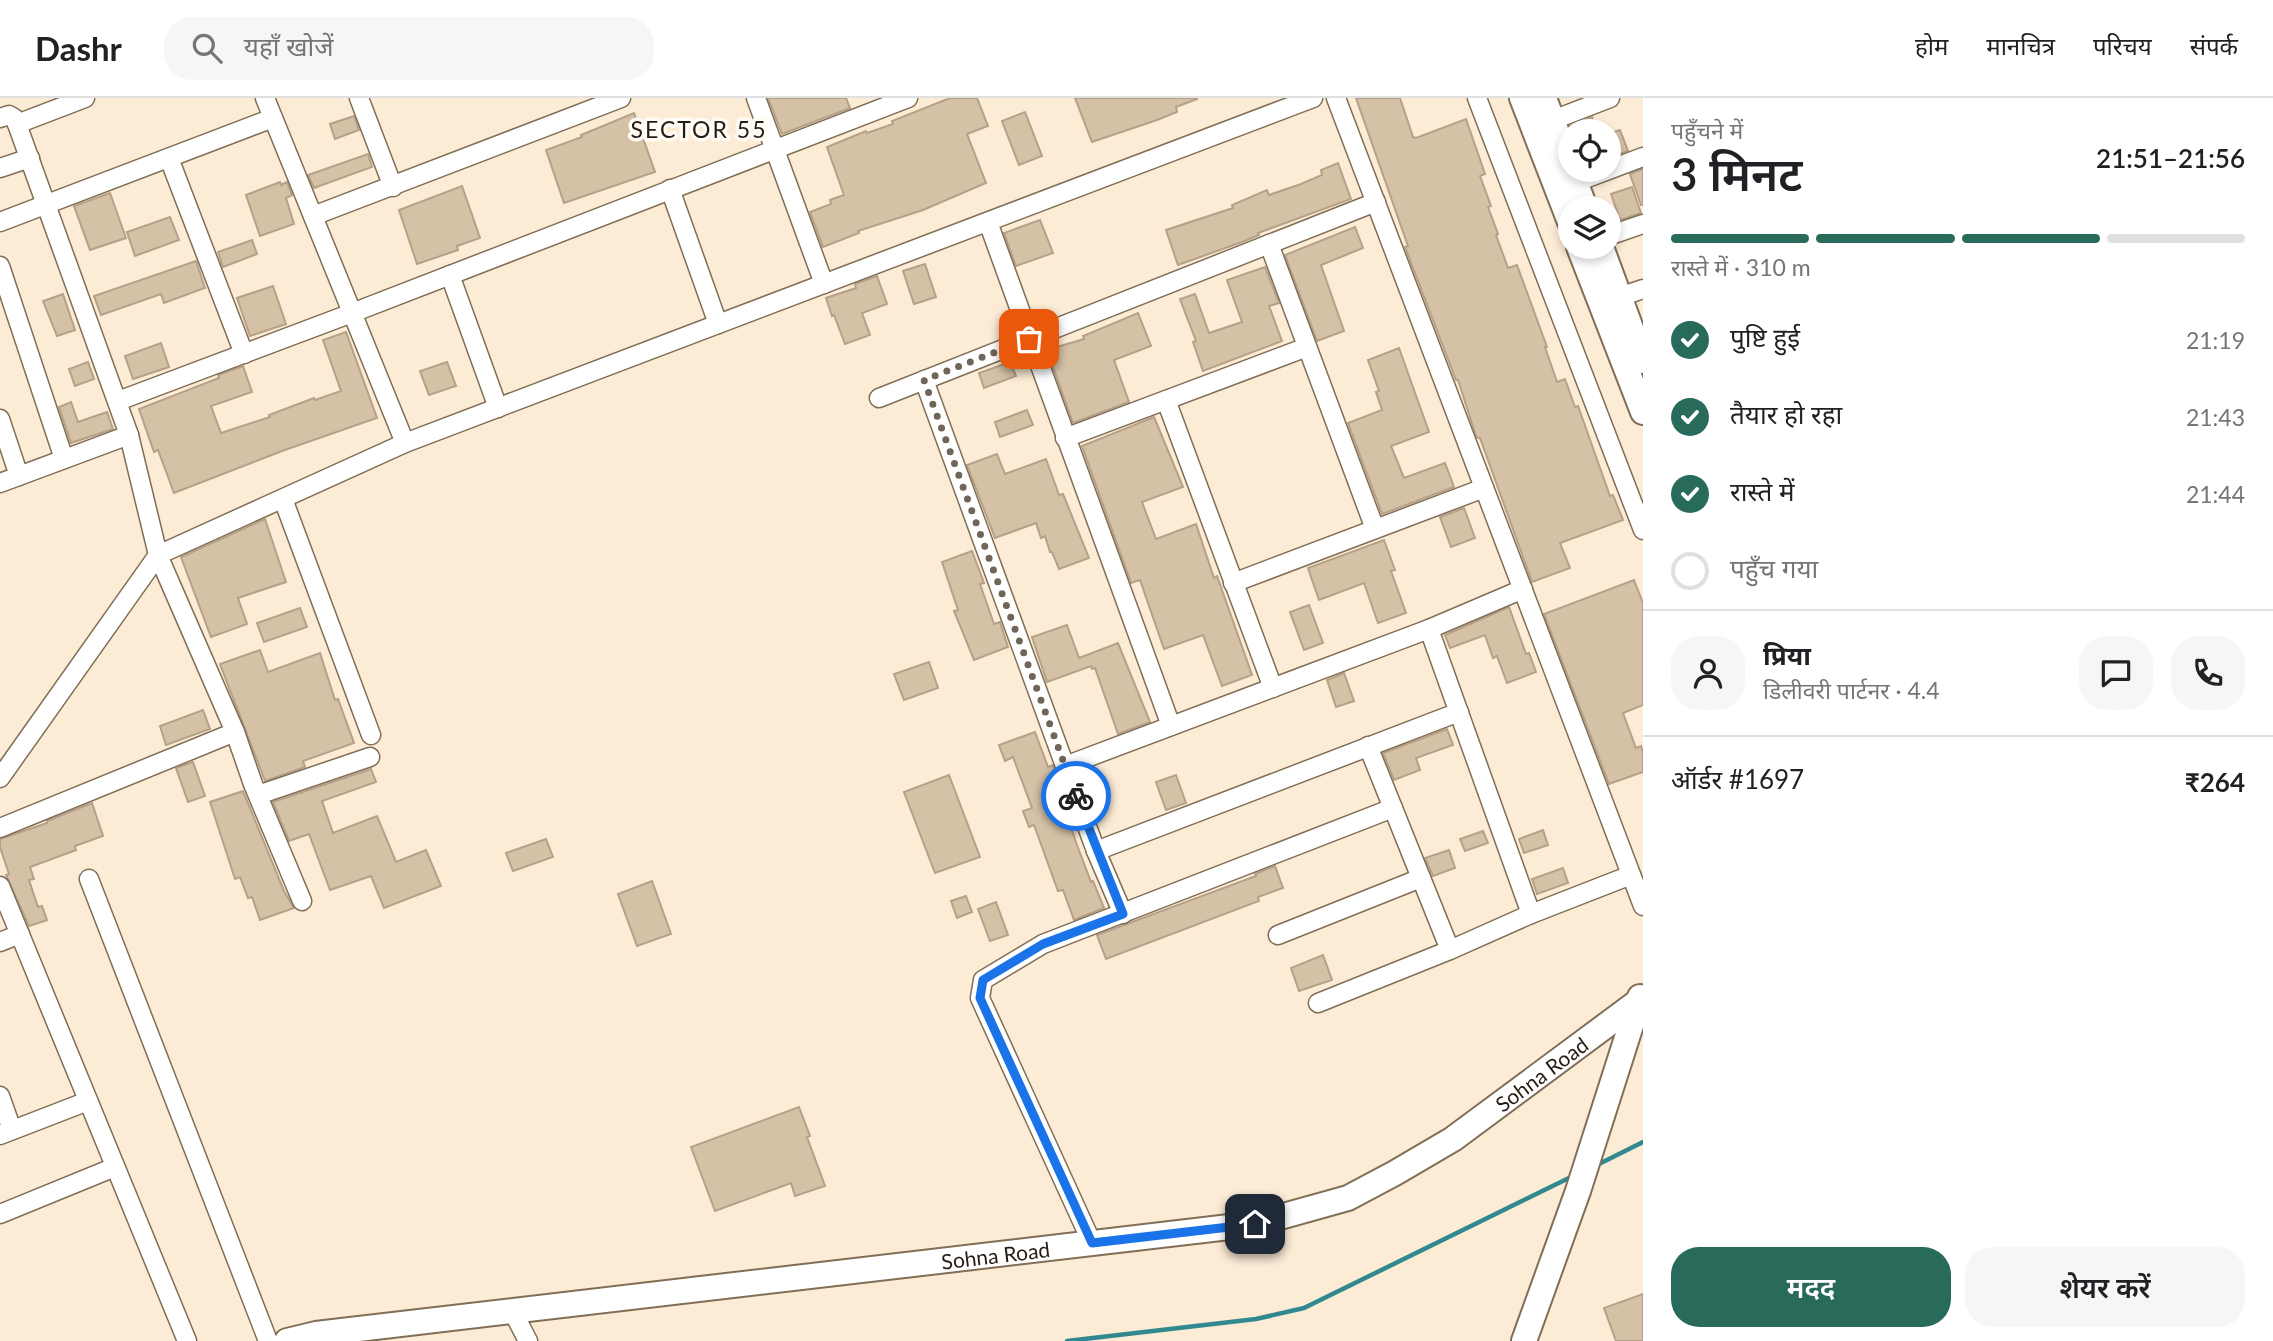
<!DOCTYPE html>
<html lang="hi">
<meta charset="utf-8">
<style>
body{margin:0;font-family:Lato,"Noto Sans Devanagari",sans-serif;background:#f6f6f6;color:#202124;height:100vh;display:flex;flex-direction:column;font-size:26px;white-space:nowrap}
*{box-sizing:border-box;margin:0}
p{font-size:23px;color:#757577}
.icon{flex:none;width:38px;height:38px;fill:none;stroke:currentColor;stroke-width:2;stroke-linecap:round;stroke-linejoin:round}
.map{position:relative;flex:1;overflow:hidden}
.sheet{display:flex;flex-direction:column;background:#fff;width:630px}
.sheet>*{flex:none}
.fabs{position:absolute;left:1558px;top:21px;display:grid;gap:14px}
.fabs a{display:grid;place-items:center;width:63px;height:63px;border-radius:50%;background:#fff;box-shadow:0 4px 10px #0003;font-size:35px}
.pin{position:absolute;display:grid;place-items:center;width:60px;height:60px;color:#fff;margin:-30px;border-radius:14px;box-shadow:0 4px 10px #0006}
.courier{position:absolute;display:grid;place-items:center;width:70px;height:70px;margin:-35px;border:5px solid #1a73e8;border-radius:50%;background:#fff;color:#222;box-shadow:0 2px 9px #0007}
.headline em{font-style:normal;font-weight:600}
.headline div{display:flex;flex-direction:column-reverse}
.headline{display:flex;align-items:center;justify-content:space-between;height:119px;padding:0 28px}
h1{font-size:46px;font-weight:600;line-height:52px}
.bar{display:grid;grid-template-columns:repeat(4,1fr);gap:10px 7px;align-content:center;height:84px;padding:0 28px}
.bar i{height:9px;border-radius:5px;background:#e0e0e0}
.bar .current{background:#286b5b}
.bar p{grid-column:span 4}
.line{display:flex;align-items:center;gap:18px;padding:0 28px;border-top:2px solid #e0e0e0}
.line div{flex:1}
.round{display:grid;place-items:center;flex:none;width:74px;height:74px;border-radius:28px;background:#f6f6f6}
ol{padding:0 28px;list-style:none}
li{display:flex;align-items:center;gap:21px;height:77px}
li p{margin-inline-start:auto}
li .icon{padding:7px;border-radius:50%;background:#286b5b;color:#fff;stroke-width:4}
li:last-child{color:#757577}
li i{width:38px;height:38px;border:4px solid #e0e0e0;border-radius:50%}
.button{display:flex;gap:14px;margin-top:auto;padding:14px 28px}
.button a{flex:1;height:80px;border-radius:28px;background:#286b5b;color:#fff;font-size:28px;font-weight:600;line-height:80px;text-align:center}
.button a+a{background:#f6f6f6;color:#202124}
header{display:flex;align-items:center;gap:42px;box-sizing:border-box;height:98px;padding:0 35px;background:#fff;border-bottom:2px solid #e0e0e0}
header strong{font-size:33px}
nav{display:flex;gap:38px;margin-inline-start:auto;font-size:24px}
.search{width:490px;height:63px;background:#f6f6f6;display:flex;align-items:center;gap:18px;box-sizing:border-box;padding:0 24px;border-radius:28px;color:#757577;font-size:26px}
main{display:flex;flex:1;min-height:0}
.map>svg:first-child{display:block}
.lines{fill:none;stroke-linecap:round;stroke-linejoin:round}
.stream{stroke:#30898f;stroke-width:4.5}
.building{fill:#d5c1a6;stroke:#b4a187;stroke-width:2}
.street-casing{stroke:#806e55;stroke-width:21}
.secondary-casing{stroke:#806e55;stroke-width:28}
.street{stroke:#fff;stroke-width:18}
.secondary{stroke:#fff;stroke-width:24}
.done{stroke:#706557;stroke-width:7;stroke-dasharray:0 12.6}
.route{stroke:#1a73e8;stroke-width:9}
.labels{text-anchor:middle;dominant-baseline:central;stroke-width:7;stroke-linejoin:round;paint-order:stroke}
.street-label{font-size:21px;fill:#251d13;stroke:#fffbf5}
.neighbourhood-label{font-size:23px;letter-spacing:2px;fill:#251d13;stroke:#fffbf5}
</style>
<header>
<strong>Dashr</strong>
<div class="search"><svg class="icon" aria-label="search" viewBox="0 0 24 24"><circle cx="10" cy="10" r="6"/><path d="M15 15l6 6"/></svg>यहाँ खोजें</div>
<nav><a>होम</a><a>मानचित्र</a><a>परिचय</a><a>संपर्क</a></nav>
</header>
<main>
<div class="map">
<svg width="1643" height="1243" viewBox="0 0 1643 1243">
<rect width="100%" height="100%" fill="#fcebd5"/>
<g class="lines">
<!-- stream -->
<g class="stream">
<path d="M1597,1067L1643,1044"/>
<path d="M1067,1243L1256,1221L1304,1210L1573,1078"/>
</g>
</g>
<!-- building -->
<g class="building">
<path d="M768,0H846L850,10L782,36Z"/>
<path d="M950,0H977L988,28L967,36L986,85L923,112L858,133L859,135L823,149L810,114L831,106L830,102L844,97L827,49L866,33L867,35L893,26L892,23Z"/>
<path d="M1075,0H1197V1L1176,9L1177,14L1157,22L1092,44Z"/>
<path d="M1356,0H1400L1413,39L1416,40L1466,21L1485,76L1480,78L1491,108L1488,109L1498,136L1496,137L1508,170L1517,167L1547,249H1545L1557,284L1565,281L1575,309L1578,308L1610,398L1613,397L1623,422L1560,445L1570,470L1532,484L1480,340H1478L1476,338L1458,282H1456L1405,149L1408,148Z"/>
<path d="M1025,14L1042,58L1019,67L1002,23Z"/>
<path d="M634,15L655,74L564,105L546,52L582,39L581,37Z"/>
<path d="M354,18L359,32L335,41L330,26Z"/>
<path d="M1592,19L1597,33H1572L1570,28Z"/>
<path d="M1620,32L1628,53L1608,60V36Z"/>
<path d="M368,56L372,69L314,90L308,77Z"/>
<path d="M1338,65L1351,101L1258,135L1259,137L1242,144L1178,167L1166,132L1233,110L1232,107L1267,92L1269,97L1301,86L1322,77L1321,72Z"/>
<path d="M1643,71V107H1641L1630,76Z"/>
<path d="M280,84L281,87L287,84L292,97L286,100L294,126L260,138L246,97Z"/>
<path d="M462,88L480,140L457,148L458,152L417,166L399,112Z"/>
<path d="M1632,89L1641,115L1620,122L1611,96Z"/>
<path d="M110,95L126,140L90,152L74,108Z"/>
<path d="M170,119L179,142L135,158L127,134Z"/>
<path d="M1040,122L1053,155L1016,168L1004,135Z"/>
<path d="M1355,129L1363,150L1321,167L1344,233L1317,243L1285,157Z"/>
<path d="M252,142L257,156L223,169L218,154Z"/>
<path d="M196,163L205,190L164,205L161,196L101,217L94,198Z"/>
<path d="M925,166L936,199L914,206L903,173Z"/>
<path d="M1265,169L1279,205L1269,208L1282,243L1203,273L1193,244L1196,243L1180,201L1195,196L1209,235L1242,224L1227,182Z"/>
<path d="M877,178L887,206L862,215L870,237L845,246L834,217L832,218L826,200L856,190L855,186Z"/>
<path d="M273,188L286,226L250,238L237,200Z"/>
<path d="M63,196L75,232L57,238L43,203Z"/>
<path d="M1138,215L1151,248L1114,262L1129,304L1073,325L1047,252L1084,241L1083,238Z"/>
<path d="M346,234L377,320L282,353L174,395L158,352L154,354L139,311L219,280L218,277L243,268L252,294L211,308L221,335L270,319L269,317L314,300L315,302L341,293L323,242Z"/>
<path d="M161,245L169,269L133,281L125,258Z"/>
<path d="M1399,250L1429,334L1391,348L1404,380L1445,365L1454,389L1382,416L1348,325L1382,312L1376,294L1379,293L1368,262Z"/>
<path d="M88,264L94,281L75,288L69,271Z"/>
<path d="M447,264L456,288L429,297L420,273Z"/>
<path d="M1010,264L1016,278L984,290L979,275Z"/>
<path d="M71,304L78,324L107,314L113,331L71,345L59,309Z"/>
<path d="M1027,312L1033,327L1000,339L995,324Z"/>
<path d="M1154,319L1183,389L1142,404L1156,441L1196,426L1214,480L1217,478L1252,577L1222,588L1203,537L1164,551L1140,482L1131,485L1082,348Z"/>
<path d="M997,356L1005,376L1046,361L1059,397L1063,396L1089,460L1059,471L1052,454H1050L1045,438L1041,440L1036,425L995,440L967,367Z"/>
<path d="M1464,410L1475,440L1451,449L1440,419Z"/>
<path d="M265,421L286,484L238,500L247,526L211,539L181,459Z"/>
<path d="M1384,442L1395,472L1391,473L1406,515L1378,525L1364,485L1319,502L1308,470Z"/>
<path d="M972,453L984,485L980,486L994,526L1000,524L1008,549L974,562L954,513L958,512L942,464Z"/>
<path d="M1634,482L1643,505V607L1623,615L1636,650L1641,648L1643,654V674L1609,686L1544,516Z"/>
<path d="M1309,507L1323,545L1304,552L1290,514Z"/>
<path d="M1509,509L1526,556L1529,555L1536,574L1507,585L1497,558L1493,560L1485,537L1450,550L1445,537Z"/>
<path d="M300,510L307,529L264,544L257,525Z"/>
<path d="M1067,527L1079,560L1118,545L1150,624L1118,636L1095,570L1092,571L1091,568L1047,584L1032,539Z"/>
<path d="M260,552L268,574L320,555L335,602L338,601L354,645L303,663L305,669L265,683L220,566Z"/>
<path d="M929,564L938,590L904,602L894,576Z"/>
<path d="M1344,575L1354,603L1336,609L1327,582Z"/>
<path d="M203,612L210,631L166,647L160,628Z"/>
<path d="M1447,631L1453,647L1416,660L1420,672L1394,682L1383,655Z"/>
<path d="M1035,634L1048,669L1053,667L1070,714L1066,715L1077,747L1091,784L1093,783L1104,810L1074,822L1063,792L1058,793L1034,727L1029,729L1023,713L1032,710L1013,659L1005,663L999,647Z"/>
<path d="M193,664L205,698L188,704L176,670Z"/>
<path d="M371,671L376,684L322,703L333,735L377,718L396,764L426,752L441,788L384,810L371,778L330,792L309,736L289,743L273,704Z"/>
<path d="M949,677L980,759L935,775L904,694Z"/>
<path d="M1176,677L1186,705L1166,712L1156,684Z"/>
<path d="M243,693L284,793L294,810L260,822L252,799L248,800L240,779L235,781L210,704Z"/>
<path d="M92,705L103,738L75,748L76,752L30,769L34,781L29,782L38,809L42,808L47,822L29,828L6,777L9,776L0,749V741L47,725V723Z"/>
<path d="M1543,732L1548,747L1524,755L1519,741Z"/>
<path d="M1483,733L1488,745L1465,753L1460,741Z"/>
<path d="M546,741L553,759L513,773L506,755Z"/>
<path d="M1449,752L1455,770L1433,778L1425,760Z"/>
<path d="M1275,768L1283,790L1258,799L1259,803L1106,861L1097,837L1256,778L1255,776Z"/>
<path d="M1563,770L1568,785L1537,796L1532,781Z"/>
<path d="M652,783L671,836L637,848L618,796Z"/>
<path d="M966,798L972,814L957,820L951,803Z"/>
<path d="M996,804L1008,837L990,843L978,811Z"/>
<path d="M1323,857L1332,882L1299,893L1291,870Z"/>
<path d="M799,1009L810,1038L807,1039L825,1088L795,1098L791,1085L715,1113L691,1049Z"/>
<path d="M1643,1196V1243H1616L1604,1210Z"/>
</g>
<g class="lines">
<defs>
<g id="street">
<path d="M265,0L405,345"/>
<path d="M359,0L393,89"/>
<path d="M756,0L824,186"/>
<path d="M1336,0L1643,808"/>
<path d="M1477,0L1643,432"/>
<path d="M0,20L9,17L14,20L17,26L129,337L158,457L235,634L253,686L302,803"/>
<path d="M1553,22L1610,0"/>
<path d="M17,26L85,0"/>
<path d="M169,60L244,256"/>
<path d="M0,70L30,60"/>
<path d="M1574,85L1643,59"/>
<path d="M670,91L718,226"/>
<path d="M313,118L621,0"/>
<path d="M0,124L273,20"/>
<path d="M988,124L1171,628"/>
<path d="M1608,138L1643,126"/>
<path d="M1269,146L1375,431"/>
<path d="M0,168L64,361"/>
<path d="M450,177L498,310"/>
<path d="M1620,199L1643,191"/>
<path d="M924,282L1096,753L1123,816"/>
<path d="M879,300L1376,104"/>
<path d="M1166,302L1273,590"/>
<path d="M118,303L352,215L908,0"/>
<path d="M0,321L19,378"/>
<path d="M1065,340L1307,249"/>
<path d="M0,385L129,337"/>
<path d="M283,401L371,637"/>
<path d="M1233,485L1484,390"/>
<path d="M1429,531L1531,816"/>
<path d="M1368,648L1450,852L1531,816L1631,777"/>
<path d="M1065,668L1429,531L1523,491"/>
<path d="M0,680L158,457L405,345L1313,0"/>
<path d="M258,697L370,659"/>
<path d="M0,730L235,634"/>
<path d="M1096,753L1459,614"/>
<path d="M89,781L268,1243"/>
<path d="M0,788L187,1243"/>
<path d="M1278,837L1421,780"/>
<path d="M0,844L20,836"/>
<path d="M1318,905L1450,852"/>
<path d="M0,998L12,1032"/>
<path d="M0,1037L88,1003"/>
<path d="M0,1116L115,1069"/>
<path d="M1092,1145L980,900L983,882L1043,846L1393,710"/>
<path d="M513,1214L528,1243"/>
</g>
<g id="secondary">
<path d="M1522,0L1570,124"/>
<path d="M1544,0L1585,110"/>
<path d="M1579,149L1643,314"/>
<path d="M1601,149L1643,263"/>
<path id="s1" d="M287,1243L316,1236L1255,1126L1348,1100L1395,1075L1453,1041L1643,900"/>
<path d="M1524,1243L1578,1093L1640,899"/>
</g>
</defs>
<!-- street casing -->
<use href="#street" class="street-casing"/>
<!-- secondary casing -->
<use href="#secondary" class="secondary-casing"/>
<!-- street -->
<use href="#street" class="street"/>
<!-- secondary -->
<use href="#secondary" class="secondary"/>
</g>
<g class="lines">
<!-- done -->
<path class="done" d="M1029,241L924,282L1076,698"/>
<!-- route -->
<path class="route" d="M1076,698L1123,816L1043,846L983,882L980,900L1092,1145L1255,1126"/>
</g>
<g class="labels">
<!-- street labels -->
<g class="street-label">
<text stroke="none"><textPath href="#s1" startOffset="1302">Sohna Road</textPath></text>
<text stroke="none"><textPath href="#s1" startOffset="714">Sohna Road</textPath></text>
</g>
<!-- neighbourhood labels -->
<g class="neighbourhood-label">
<text x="699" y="31">SECTOR 55</text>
</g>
</g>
</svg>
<div class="fabs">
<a><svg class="icon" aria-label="locate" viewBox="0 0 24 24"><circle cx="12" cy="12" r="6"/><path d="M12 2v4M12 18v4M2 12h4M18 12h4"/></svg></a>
<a><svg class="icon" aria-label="layers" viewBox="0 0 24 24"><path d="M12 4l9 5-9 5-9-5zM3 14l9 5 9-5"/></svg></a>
</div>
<div class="pin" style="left:1029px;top:241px;background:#ea580c"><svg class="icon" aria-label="bag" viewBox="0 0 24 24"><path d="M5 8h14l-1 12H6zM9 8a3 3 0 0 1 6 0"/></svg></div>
<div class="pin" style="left:1255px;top:1126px;background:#1f2937"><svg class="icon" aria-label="home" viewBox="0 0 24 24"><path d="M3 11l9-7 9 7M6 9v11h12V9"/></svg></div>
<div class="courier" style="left:1076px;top:698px"><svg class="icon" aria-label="bike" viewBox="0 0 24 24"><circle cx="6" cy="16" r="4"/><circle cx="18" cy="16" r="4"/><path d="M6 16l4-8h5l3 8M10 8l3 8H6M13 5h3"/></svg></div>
</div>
<section class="sheet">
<div class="headline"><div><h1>3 मिनट</h1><p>पहुँचने में</p></div><em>21:51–21:56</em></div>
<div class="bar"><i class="current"></i><i class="current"></i><i class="current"></i><i></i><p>रास्ते में · 310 m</p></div>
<ol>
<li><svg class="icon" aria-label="check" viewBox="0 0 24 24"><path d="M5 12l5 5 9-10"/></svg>पुष्टि हुई<p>21:19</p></li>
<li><svg class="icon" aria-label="check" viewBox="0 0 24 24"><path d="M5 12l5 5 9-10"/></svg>तैयार हो रहा<p>21:43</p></li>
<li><svg class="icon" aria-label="check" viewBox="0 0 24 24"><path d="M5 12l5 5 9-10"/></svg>रास्ते में<p>21:44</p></li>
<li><i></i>पहुँच गया</li>
</ol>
<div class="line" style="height:126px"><a class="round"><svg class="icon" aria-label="person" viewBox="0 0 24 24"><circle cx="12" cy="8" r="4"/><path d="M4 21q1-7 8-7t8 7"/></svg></a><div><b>प्रिया</b><p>डिलीवरी पार्टनर · 4.4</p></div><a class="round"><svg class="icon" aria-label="chat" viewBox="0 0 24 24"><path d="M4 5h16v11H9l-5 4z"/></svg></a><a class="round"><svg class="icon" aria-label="phone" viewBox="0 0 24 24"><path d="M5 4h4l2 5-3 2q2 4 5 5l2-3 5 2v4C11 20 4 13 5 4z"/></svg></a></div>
<div class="line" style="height:91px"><div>ऑर्डर #1697</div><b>₹264</b></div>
<div class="button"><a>मदद</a><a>शेयर करें</a></div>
</section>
</main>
